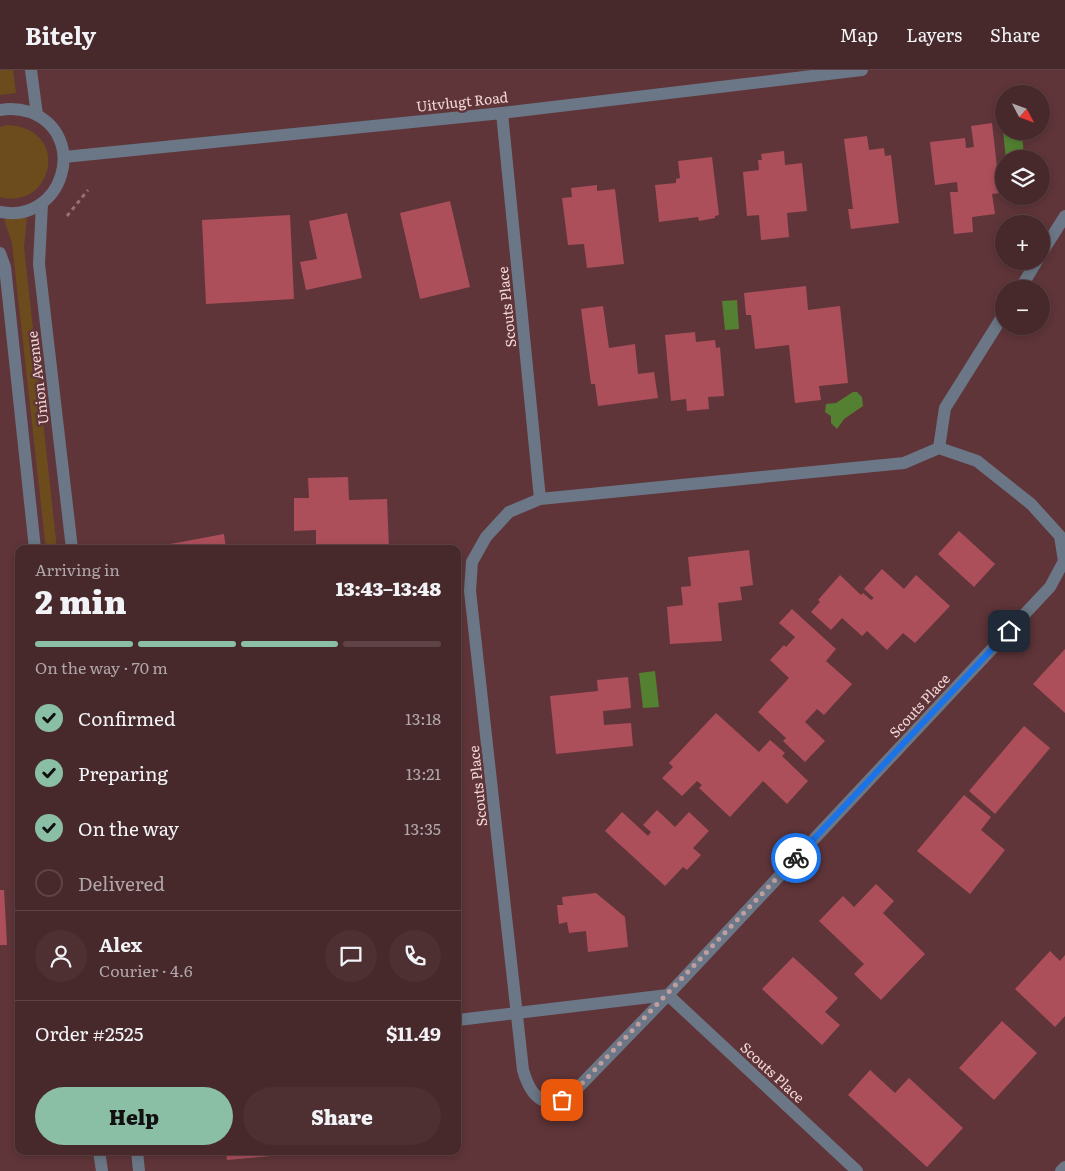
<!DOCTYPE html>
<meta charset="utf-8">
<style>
body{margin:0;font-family:Literata,serif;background:#4e3033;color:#f1f3f6;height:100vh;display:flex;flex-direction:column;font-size:19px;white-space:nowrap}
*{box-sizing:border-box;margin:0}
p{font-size:16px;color:#b0a6a9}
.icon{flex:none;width:28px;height:28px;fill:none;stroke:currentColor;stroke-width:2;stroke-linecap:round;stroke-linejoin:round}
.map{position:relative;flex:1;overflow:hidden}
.side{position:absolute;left:15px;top:475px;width:446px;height:610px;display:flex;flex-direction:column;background:#47282b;border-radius:10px;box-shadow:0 2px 8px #0003,0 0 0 1px #5f4447}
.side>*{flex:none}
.needle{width:32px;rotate:131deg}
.tools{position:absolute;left:995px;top:15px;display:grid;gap:10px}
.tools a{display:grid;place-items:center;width:55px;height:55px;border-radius:50%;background:#47282b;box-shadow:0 2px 8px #0003,0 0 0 1px #5f4447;font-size:25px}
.pin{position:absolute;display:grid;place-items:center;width:42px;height:42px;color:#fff;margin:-21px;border-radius:10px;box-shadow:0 2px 8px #0006}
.courier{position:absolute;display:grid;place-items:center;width:50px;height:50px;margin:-25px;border:4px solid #1a73e8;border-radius:50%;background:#fff;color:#222;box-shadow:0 1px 6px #0007}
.headline em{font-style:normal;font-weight:800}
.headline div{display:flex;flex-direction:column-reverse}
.headline{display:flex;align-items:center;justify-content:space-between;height:85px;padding:0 20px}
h1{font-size:32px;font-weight:800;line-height:38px}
.bar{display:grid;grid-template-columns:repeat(4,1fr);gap:8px 5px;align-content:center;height:60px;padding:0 20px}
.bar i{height:6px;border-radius:4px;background:#5f4447}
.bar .active{background:#8abfa5}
.bar p{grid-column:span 4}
.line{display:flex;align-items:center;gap:12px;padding:0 20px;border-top:1px solid #5f4447}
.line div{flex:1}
.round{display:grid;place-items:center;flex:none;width:52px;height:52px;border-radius:26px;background:#4e3033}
ol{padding:0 20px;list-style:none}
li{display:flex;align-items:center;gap:15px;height:55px}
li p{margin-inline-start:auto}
li .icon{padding:5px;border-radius:50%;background:#8abfa5;color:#111;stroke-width:4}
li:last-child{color:#b0a6a9}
li i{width:28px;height:28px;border:2px solid #5f4447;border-radius:50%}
.cta{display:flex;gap:10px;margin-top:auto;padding:10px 20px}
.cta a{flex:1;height:58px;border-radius:30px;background:#8abfa5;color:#111;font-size:20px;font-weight:800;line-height:58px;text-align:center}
.cta a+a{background:#4e3033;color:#f1f3f6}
header{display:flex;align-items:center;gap:30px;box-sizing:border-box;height:70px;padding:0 25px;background:#47282b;border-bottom:1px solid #5f4447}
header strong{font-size:24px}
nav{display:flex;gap:28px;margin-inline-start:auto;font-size:18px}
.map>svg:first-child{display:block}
.green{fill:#6c4c1d}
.water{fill:#538131}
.building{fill:#ac4f5b}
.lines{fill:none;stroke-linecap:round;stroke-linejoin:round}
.path{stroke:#967275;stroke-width:3;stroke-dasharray:4 4;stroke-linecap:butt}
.minor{stroke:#6b7786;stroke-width:12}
.done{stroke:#bf9ea0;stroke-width:5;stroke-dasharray:0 9}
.route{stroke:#1a73e8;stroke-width:6}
.labels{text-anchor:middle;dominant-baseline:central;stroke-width:5;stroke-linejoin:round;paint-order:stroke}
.street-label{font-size:14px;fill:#f2d7d8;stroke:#5f3539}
</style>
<header>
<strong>Bitely</strong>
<nav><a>Map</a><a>Layers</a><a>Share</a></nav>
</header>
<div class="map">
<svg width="1065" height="1101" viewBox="0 0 1065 1101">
<rect width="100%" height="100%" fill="#5f3539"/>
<!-- green -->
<g class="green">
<path d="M0,0H13L16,23L0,25Z"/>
<path d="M7,55C72,58 53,141 0,127V57Z"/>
<path d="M27,146L24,177L57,479H46L12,173L4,149Z"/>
</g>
<!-- water -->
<g class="water">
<path d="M1004,59V61H1022L1024,89H1006L1003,61Z"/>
<path d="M737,230L739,259L725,260L722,231Z"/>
<path d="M853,322H857L862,327L863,336L844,349L837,359L831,353V346L825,342L826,334L836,333Z"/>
<path d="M655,601L659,637L643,638L639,603Z"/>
</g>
<!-- building -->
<g class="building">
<path d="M992,53L1000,123L992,124L995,144L972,147L973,162L954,164L950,122H958L957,112L935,115L930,72L965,68L966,78L974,77L971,56Z"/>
<path d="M867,66L869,80L884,78L885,86L891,85L899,153L851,159L848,139H853L844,69Z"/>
<path d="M784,81L785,95L802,93L807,141L787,143L789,167L761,170L759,145L747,146L743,102L759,100L758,90H762L761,84Z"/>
<path d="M712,87L719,145L715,146V148L699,151L698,147L659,152L655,115L676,113V109L680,108L678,91Z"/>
<path d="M597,115V121L615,119L624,194L587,198L584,174L568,175L562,128L572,127L571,118Z"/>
<path d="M450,131L470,217L420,229L400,143Z"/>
<path d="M347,143L362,208L306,220L300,192L317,189L309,151Z"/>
<path d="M290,145L294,229L206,234L202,150Z"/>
<path d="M806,216L808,240L840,236L848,313L819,316L821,330L795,333L789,275L755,279L751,245H746L744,223Z"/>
<path d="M603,236L609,278L635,274L638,304L654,302L658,328L598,336L595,314H591L581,239Z"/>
<path d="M695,262L696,272L715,270L716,278L720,277L724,326L708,327L709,339L687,341L686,329L671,331L665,265Z"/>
<path d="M348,407L349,430L387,429L389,479H316V460L294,461V428H309L308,408Z"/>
<path d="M959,461L995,494L974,517L938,484Z"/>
<path d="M224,464L226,479H154V477Z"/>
<path d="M749,480L753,515L740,517L742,530L718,533L722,571L670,574L667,537L683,535L681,517L691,516L688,487Z"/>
<path d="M882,499L904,519L916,505L950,536L915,573L903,563L887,580L867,561L862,566L842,548L831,560L811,542L820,532L818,530L840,505L861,525L863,523L871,530L874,528L864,519Z"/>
<path d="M792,539L836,579L826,591L852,614L824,645L817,639L805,652L825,671L805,692L783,671L786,668L758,642L789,608L770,590L784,575L786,577L795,567L779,553Z"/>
<path d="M1065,579V643L1033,614Z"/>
<path d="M628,607L631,638L603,641L604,655L631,653L633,676L556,684L550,626L598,621L597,610Z"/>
<path d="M716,643L759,682L770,670L785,683L782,686L808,711L787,734L763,711L730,747L699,718L702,715L697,711L682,726L662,708L673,697L669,693Z"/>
<path d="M1024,656L1050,678L995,744L969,721Z"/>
<path d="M964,725L991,747L981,760L1005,780L970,824L917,781Z"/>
<path d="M657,740L675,757L689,742L709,761L693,778L701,785L687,800L683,797L665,816L605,761L622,742L648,766L651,762L643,755Z"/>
<path d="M876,814L894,831L883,843L925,884L881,930L854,904L864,894L819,851L843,826L854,837Z"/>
<path d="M0,820H4L7,875H0Z"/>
<path d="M596,823L625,847L628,877L588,882L586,861L569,863L567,852L559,854L557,835H563L562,827Z"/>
<path d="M1050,881L1060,891L1065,885V946L1055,957L1015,919Z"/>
<path d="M793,887L838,928L825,942L840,955L822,975L762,919Z"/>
<path d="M1002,951L1037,983L994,1030L959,998Z"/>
<path d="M870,1000L895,1023L909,1008L963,1058L927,1097L848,1025Z"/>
<path d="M226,1081H305V1083L227,1090Z"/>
</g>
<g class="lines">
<!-- path -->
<path class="path" d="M67,146L88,120"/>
<!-- minor -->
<g class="minor">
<path d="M31,0L37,45"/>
<path d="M0,40C10,38 20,39 30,42C90,65 63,154 0,142"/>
<path d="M502,43L540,429"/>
<path d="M64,87L502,43L862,0"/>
<path d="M42,134L39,194L72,479"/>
<path d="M0,183L5,197L35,479"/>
<path d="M1041,184L1065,146"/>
<path d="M1020,219L1037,191"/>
<path d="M939,378L977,391L1031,434L1060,466L1064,491L1050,517L668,925L570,1026C543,1041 530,1025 523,1000L470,521L472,492L486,467L509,442L540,429L904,393Z"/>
<path d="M939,378L945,338L1004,244"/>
<path d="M668,925L857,1101"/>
<path d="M458,950L668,925"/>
<path d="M99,1081L102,1101"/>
<path d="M137,1081L139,1101"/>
<path d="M1061,1101L1065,1097"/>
</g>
</g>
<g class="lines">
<!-- done -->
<path class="done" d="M562,1030L570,1026L796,788"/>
<!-- route -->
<path class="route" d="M796,788L1009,561"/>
</g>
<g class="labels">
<!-- street labels -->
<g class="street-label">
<text transform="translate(462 31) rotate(-6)">Uitvlugt Road</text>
<text transform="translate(506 237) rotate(-96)">Scouts Place</text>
<text transform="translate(37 308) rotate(-97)">Union Avenue</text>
<text transform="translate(919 635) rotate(-47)">Scouts Place</text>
<text transform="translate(477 716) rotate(-96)">Scouts Place</text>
<text transform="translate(773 1002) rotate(43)">Scouts Place</text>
</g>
</g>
</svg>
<div class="tools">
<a><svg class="needle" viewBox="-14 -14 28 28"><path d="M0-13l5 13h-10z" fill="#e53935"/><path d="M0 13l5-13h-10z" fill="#b0a6a9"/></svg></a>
<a><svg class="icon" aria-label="layers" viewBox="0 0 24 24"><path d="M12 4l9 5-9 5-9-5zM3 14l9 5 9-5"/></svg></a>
<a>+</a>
<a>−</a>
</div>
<div class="pin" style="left:562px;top:1030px;background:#ea580c"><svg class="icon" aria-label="bag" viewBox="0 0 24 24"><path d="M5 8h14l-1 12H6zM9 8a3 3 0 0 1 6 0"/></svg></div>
<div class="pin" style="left:1009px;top:561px;background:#1f2937"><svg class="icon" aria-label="home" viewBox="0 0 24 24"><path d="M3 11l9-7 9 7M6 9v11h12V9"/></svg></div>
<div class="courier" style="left:796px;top:788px"><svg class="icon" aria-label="bike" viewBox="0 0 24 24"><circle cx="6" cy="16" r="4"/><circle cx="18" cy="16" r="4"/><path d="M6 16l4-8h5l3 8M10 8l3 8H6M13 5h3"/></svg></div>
<section class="side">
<div class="headline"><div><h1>2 min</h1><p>Arriving in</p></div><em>13:43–13:48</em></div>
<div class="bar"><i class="active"></i><i class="active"></i><i class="active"></i><i></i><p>On the way · 70 m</p></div>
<ol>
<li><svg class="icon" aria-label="check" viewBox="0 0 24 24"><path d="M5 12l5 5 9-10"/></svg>Confirmed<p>13:18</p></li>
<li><svg class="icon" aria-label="check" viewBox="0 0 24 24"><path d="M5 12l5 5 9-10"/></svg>Preparing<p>13:21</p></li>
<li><svg class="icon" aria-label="check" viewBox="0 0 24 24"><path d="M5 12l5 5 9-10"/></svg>On the way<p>13:35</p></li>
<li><i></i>Delivered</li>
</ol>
<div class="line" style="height:90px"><a class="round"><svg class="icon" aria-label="person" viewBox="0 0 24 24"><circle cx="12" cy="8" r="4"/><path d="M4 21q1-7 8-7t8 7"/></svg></a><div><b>Alex</b><p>Courier · 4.6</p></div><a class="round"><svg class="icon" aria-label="chat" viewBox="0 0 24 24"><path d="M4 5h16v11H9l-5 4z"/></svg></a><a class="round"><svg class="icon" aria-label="phone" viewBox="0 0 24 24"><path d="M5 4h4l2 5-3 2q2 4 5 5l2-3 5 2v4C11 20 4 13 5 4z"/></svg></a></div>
<div class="line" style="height:65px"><div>Order #2525</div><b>$11.49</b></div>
<div class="cta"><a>Help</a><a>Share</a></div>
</section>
</div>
